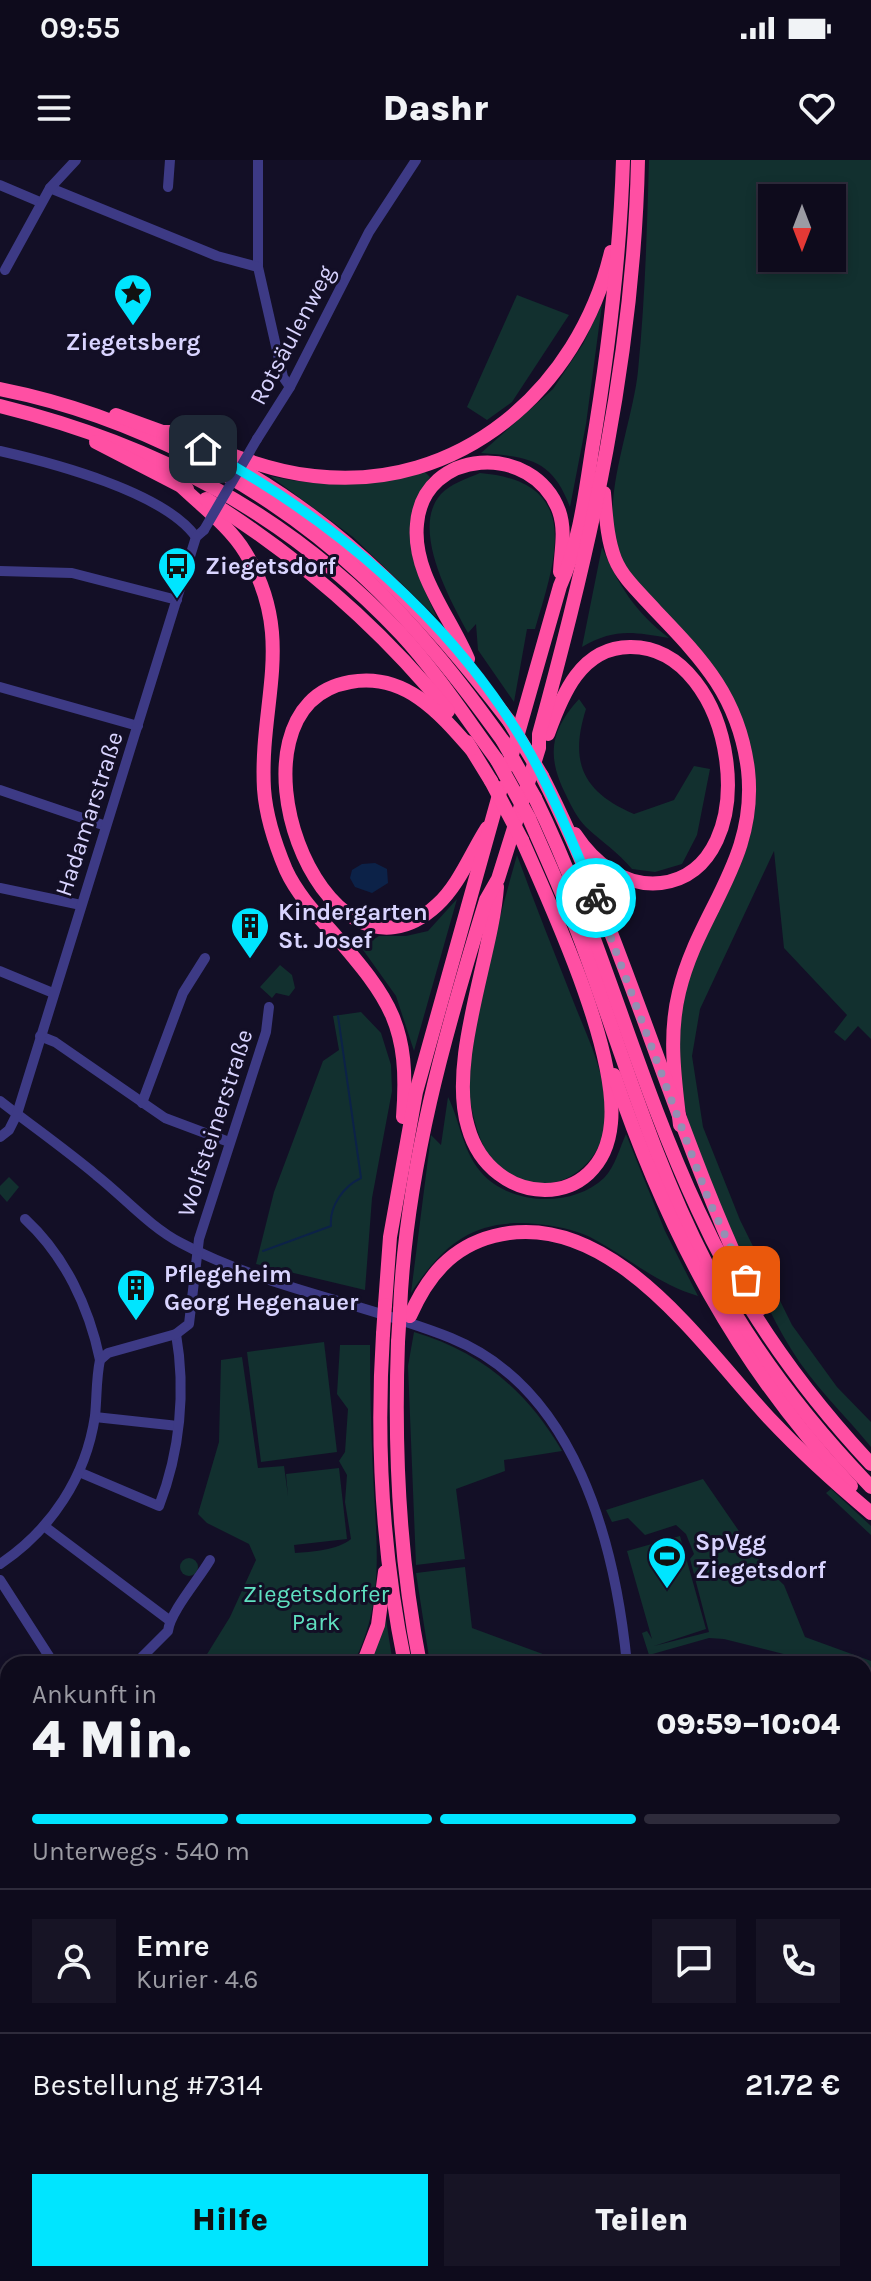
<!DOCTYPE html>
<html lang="de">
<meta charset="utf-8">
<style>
body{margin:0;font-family:Karla,sans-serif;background:#171425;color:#f1f3f6;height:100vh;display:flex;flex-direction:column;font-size:30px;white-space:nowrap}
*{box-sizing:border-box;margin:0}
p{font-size:26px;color:#9b9ba3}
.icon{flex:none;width:44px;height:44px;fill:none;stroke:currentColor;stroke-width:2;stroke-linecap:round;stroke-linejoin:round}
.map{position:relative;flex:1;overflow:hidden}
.sheet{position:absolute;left:0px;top:1496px;width:872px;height:626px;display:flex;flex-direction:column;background:#0e0b1c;border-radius:24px 24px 0 0;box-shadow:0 4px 12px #0003,0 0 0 2px #2e2b3b}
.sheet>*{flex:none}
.needle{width:52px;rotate:180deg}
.controls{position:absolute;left:758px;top:24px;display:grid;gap:16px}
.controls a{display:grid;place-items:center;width:88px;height:88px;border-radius:0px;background:#0e0b1c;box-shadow:0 4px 12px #0003,0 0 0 2px #2e2b3b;font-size:40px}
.pin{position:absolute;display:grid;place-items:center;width:68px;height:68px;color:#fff;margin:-34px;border-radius:16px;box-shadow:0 4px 12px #0006}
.courier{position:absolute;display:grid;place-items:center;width:80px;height:80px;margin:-40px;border:6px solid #00e5ff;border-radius:50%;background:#fff;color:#222;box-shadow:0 2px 10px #0007}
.head em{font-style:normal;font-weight:800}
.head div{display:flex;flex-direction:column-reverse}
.head{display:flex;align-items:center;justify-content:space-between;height:136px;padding:0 32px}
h1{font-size:52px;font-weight:800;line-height:60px}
.bar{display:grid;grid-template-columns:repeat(4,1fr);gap:12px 8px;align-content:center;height:96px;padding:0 32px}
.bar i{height:10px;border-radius:6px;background:#2e2b3b}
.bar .active{background:#00e5ff}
.bar p{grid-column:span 4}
.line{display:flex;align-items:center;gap:20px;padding:0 32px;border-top:2px solid #2e2b3b}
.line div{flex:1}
.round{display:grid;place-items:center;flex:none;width:84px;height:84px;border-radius:0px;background:#171425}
.cta{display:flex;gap:16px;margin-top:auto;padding:16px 32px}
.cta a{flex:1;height:92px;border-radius:0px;background:#00e5ff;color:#111;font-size:32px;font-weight:800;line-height:92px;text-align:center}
.cta a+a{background:#171425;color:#f1f3f6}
.status{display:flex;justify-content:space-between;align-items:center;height:56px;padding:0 40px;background:#0e0b1c;direction:ltr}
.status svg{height:22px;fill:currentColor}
header{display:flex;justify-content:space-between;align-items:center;height:104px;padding:0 32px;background:#0e0b1c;font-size:36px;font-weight:800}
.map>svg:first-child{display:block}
.green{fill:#12302f;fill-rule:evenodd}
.water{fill:#0c2248}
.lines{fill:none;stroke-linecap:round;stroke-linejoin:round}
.stream{stroke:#0c2248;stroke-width:2}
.minor{stroke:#3d3a85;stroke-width:10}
.highway{stroke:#ff4fa3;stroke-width:14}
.minor-bridge{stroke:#3d3a85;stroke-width:10}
.highway-bridge{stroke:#ff4fa3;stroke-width:14}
.done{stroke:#948fb3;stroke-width:8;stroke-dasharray:0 14.4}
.route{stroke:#00e5ff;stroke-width:10}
.labels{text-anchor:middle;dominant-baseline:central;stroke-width:6;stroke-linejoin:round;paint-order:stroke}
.street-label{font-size:24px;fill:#d9d4ff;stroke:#130f26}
.poi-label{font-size:24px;font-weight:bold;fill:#d9d4ff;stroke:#130f26;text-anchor:start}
.park-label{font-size:24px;fill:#5fe0c0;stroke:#130f26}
</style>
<div class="status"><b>09:55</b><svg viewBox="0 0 49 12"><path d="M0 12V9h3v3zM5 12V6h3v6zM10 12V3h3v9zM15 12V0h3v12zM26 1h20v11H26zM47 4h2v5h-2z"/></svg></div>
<header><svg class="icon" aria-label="menu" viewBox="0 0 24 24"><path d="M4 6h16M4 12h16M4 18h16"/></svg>Dashr<svg class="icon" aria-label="heart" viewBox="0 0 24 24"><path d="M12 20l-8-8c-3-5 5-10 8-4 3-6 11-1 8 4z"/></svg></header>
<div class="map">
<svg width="871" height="2121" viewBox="0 0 871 2121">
<rect width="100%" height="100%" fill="#130f26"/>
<!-- green -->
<g class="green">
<path d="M649,0H871V879L858,866L845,881L834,872L847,855L784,788L774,691L700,849L692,896L703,967L740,1060L792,1165L837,1227L871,1262V1287C845,1255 812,1224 791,1189C776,1165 764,1139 752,1114C710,1030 659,929 685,832C703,762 759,704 755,628C750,549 718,507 665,452C646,432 623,411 616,384C602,336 633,261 638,211C645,141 647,70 649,0ZM772,38H832V98H772Z"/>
<path d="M517,135L569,155L512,242L487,260L467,247Z"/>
<path d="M602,144L586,264L570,347C552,299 529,297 481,293L553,229L583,184Z"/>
<path d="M424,311L430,317C394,372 413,404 437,458L353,377L270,316C323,328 372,326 424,311Z"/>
<path d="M480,313C584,322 556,398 535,469H527L514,542L478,490L476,464L468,473C450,440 410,368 441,334C450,324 468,318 480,313Z"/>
<path d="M602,387C619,426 635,452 669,478C632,472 615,468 582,487Z"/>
<path d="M579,539L586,549C569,603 583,632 634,654L674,640L694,606L710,609L697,675L682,704L655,712L632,709C618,692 602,682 586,667C578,659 571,646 566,635C547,597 549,572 579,539Z"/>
<path d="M517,695C535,745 555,794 574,843C587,876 604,910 606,947C610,1013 539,1052 492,999C480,986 474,959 471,946C458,900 503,746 517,695Z"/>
<path d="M457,739L414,891L396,836L361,787L379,776H406L428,771Z"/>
<path d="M280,805L292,815L295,828L289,836L276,833L272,838L260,827Z"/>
<path d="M361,852L381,873L391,905L392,931L372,1038L365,1130L256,1104L274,1032L323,901L339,890L333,856Z"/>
<path d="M448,937C460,961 462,989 480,1011C508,1045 571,1049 604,1018C615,1007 620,987 626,974L665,1071L698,1136C657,1124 628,1097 590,1077C573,1069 556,1066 537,1064C475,1058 444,1083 411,1133L431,975L441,985Z"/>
<path d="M9,1017L19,1027L7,1042L0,1034V1026Z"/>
<path d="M414,1172C480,1191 528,1232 562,1291L504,1300L505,1311L456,1329L465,1399L416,1405L408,1206Z"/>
<path d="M324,1182L337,1292L261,1302L247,1192Z"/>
<path d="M340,1185H370C370,1227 371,1270 373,1313C376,1380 386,1442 353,1504H201L230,1457L256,1400L249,1384L207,1363L198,1354L219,1282L221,1200L242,1197L258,1308L284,1306L288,1336L286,1314L339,1308L347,1379L294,1385L295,1393C311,1392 338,1390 351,1379L345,1342L347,1315L339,1301L345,1292L348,1249L337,1234Z"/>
<path d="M703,1319L761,1403L784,1425L805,1477L871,1501V1516L864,1514V1504H823L724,1479L709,1478L649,1495L642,1473L647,1471L652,1479L627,1391L680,1376L706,1469L654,1486L709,1472L690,1399L694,1394L686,1374L676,1365L645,1375L628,1358L612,1362L606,1350Z"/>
<path d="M831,1329L871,1366V1375L826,1333Z"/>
<circle cx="189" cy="1407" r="9"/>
<path d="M465,1407L472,1468L570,1504H430L416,1413Z"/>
<path d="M385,1453L393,1504H368Z"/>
<path d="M0,1589H8V1657L0,1659Z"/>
<path d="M871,1629V1696L864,1699V1631Z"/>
<path d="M0,1708H8V1895L0,1926Z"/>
<path d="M8,1941V2114H161L169,2118L171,2114H191L190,2121H0V1943Z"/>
</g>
<!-- water -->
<path class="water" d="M375,703L387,709L388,723L372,733L355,727L350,718L352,710L362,704Z"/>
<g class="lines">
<!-- stream -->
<path class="stream" d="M263,1091L331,1066C329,1046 344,1026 361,1018L338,856"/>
<!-- minor -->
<g class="minor">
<path d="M258,0V107L283,217L290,227"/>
<path d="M0,25L40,42"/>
<path d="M168,27L170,0"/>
<path d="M50,28L217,96L258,107"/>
<path d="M5,110L50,28L76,0"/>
<path d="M257,279L290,227L369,72L416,0"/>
<path d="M0,291C53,303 164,332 196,377"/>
<path d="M0,411L72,413L177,440"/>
<path d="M0,527L138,566"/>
<path d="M0,630L106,666"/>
<path d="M0,728L81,745"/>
<path d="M0,811L53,833"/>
<path d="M40,876L55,882L165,958L229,982"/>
<path d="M0,941C32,966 65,989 96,1015C124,1037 150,1067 181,1083C265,1128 364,1143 451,1178C576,1229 615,1383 627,1504"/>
<path d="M142,943L183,833L205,798"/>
<path d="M0,977L9,970L17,954L196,377L204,370"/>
<path d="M25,1059C65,1096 89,1147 100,1200"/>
<path d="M95,1257L178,1266"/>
<path d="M79,1312L159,1346C180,1292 186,1231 176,1174"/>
<path d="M44,1366L169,1460"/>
<path d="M0,1404C51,1370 86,1317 95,1256C97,1237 96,1219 100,1200L108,1193L176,1174L189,1164L199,1079L266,872L269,847"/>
<path d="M0,1420L54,1504"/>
<path d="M135,1504L168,1471C170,1452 199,1419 210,1400"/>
<path d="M0,1559L8,1556"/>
<path d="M0,1934L8,1933"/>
<path d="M343,2114L348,2121"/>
<path d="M703,2114L706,2121"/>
<path d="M248,2118L250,2121"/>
<path d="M819,2121L820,2114"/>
</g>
<!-- highway -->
<g class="highway">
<path d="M0,229C131,255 263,323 361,414C415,464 460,521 503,581"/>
<path d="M0,246C158,285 289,355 401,474C437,513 466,558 497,600"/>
<path d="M116,255L171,275"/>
<path d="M163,272H174C219,290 265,311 314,316C459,333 579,229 611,92"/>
<path d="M96,282L187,329"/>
<path d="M230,303C347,367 429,456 509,561"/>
<path d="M182,327C203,347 230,367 245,392C297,477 259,541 264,629C266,657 275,684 286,710C297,734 316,754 333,773C391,840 410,866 403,957"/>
<path d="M604,333C606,355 607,379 615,399C623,419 642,435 656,451C704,501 739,538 748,610C758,701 698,751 679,832C668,877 675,920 680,965"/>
<path d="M206,339C299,397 378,465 448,551"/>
<path d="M468,499C450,456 412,413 417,364C423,288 533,281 559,351C566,371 561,391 560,412"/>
<path d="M548,574C562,535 581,487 630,487C737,486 769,709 661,723C624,727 594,703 575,674"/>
<path d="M467,582L491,621"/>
<path d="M471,589C439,552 404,512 350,522C212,546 321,852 437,745C459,725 471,693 487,668"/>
<path d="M509,605L560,426C579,384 585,336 592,290C608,194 620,97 623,0"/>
<path d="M542,616C629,787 675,976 760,1149"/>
<path d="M535,638C600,771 635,915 698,1050C741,1145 800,1228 871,1304"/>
<path d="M529,658C548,702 569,747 585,792C623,896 655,1004 706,1103C750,1186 806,1260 871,1327"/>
<path d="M497,727C492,796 448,900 468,967C491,1050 603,1053 611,963C618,890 552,748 522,680"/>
<path d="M614,915C668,1073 736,1204 851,1326"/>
<path d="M385,1145L390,1077L416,932L501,628"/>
<path d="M400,1150C406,1010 445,873 486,740L498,719L539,588V574C591,386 634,196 638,0"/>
<path d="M410,1156C427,1117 451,1087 494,1076C610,1046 702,1186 769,1258C801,1292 835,1323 871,1353"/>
<path d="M383,1174C376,1283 383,1397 405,1504"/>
<path d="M398,1182C394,1290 399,1398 420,1504"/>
<path d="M363,1504L378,1465L385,1412"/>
<path d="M0,1676L8,1675"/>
<path d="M0,1691L8,1690"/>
<path d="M0,1702H8"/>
<path d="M583,2114L585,2121"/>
<path d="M599,2114L600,2121"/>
</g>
<!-- minor-bridge -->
<path class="minor-bridge" d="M204,370L257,279"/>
<!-- highway-bridge -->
<g class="highway-bridge">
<path d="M509,561L542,616"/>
<path d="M503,581L535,638"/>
<path d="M497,600L529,658"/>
<path d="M491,621L522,680"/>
<path d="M383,1174L385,1145"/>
<path d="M398,1182L400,1150"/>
</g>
</g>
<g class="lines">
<!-- done -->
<path class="done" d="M596,738L709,1041L746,1120"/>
<!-- route -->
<path class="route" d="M203,289C335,360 455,462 530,593C556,640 575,689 596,738"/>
</g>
<!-- icons -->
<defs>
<symbol id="sight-pin" viewBox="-11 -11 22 30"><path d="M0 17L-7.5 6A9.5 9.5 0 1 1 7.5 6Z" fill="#00e5ff" stroke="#130f26"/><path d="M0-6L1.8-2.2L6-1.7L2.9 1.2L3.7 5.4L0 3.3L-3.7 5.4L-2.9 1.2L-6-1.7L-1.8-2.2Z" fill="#111"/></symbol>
<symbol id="bus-pin" viewBox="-11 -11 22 30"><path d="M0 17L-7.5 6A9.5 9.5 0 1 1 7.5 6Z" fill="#00e5ff" stroke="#130f26"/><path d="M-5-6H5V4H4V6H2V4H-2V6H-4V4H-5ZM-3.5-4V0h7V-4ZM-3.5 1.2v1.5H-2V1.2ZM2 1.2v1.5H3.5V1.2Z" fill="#111"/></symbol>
<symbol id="building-pin" viewBox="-11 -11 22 30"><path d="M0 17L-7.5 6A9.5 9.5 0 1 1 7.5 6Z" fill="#00e5ff" stroke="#130f26"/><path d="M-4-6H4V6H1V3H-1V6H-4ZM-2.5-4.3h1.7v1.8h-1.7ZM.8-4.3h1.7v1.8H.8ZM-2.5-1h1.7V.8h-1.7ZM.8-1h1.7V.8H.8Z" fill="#111"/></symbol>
<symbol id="stadium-pin" viewBox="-11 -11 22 30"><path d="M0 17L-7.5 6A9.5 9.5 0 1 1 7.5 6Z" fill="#00e5ff" stroke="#130f26"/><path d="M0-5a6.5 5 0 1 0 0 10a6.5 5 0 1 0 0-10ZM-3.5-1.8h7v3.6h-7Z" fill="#111"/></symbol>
</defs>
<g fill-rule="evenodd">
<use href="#sight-pin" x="111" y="111" width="44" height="60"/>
<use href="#bus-pin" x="155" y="384" width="44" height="60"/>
<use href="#building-pin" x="228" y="744" width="44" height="60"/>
<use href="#building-pin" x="114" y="1106" width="44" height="60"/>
<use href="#stadium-pin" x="645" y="1374" width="44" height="60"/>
</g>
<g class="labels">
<!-- street labels -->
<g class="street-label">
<text transform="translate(292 175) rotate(-62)">Rotsäulenweg</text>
<text transform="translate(89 654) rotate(-72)">Hadamarstraße</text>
<text transform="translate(215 963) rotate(-72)">Wolfsteinerstraße</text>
</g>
<!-- poi labels -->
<g class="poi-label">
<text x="133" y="182" text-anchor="middle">Ziegetsberg</text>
<text x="205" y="406">Ziegetsdorf</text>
<text x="278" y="752">Kindergarten<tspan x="278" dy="28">St. Josef</tspan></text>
<text x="164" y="1114">Pflegeheim<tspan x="164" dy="28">Georg Hegenauer</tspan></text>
<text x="695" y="1382">SpVgg<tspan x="695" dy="28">Ziegetsdorf</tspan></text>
</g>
<!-- park labels -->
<g class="park-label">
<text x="316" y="1434">Ziegetsdorfer<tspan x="316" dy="28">Park</tspan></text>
</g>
</g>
</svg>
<div class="controls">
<a><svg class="needle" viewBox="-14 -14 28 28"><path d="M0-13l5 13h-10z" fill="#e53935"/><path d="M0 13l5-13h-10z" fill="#9b9ba3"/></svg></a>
</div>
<div class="pin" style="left:746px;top:1120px;background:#ea580c"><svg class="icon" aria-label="bag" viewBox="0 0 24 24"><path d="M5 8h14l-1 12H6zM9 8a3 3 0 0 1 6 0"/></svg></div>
<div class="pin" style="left:203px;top:289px;background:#1f2937"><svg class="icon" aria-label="home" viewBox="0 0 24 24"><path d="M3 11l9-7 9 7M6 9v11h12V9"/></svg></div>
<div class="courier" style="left:596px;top:738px"><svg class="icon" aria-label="bike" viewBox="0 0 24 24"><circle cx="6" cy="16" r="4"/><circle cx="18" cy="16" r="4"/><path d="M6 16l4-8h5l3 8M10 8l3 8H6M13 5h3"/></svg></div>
<section class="sheet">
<div class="head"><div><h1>4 Min.</h1><p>Ankunft in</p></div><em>09:59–10:04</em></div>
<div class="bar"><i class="active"></i><i class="active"></i><i class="active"></i><i></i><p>Unterwegs · 540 m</p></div>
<div class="line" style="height:144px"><a class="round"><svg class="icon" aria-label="person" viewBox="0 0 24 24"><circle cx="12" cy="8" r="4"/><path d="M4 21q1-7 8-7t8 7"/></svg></a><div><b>Emre</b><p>Kurier · 4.6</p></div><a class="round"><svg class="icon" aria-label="chat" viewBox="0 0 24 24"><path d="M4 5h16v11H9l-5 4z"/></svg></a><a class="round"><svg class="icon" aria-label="phone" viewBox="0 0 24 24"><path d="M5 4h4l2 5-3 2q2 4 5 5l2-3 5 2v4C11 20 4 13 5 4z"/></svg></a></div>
<div class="line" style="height:104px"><div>Bestellung #7314</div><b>21.72 €</b></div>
<div class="cta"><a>Hilfe</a><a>Teilen</a></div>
</section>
</div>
